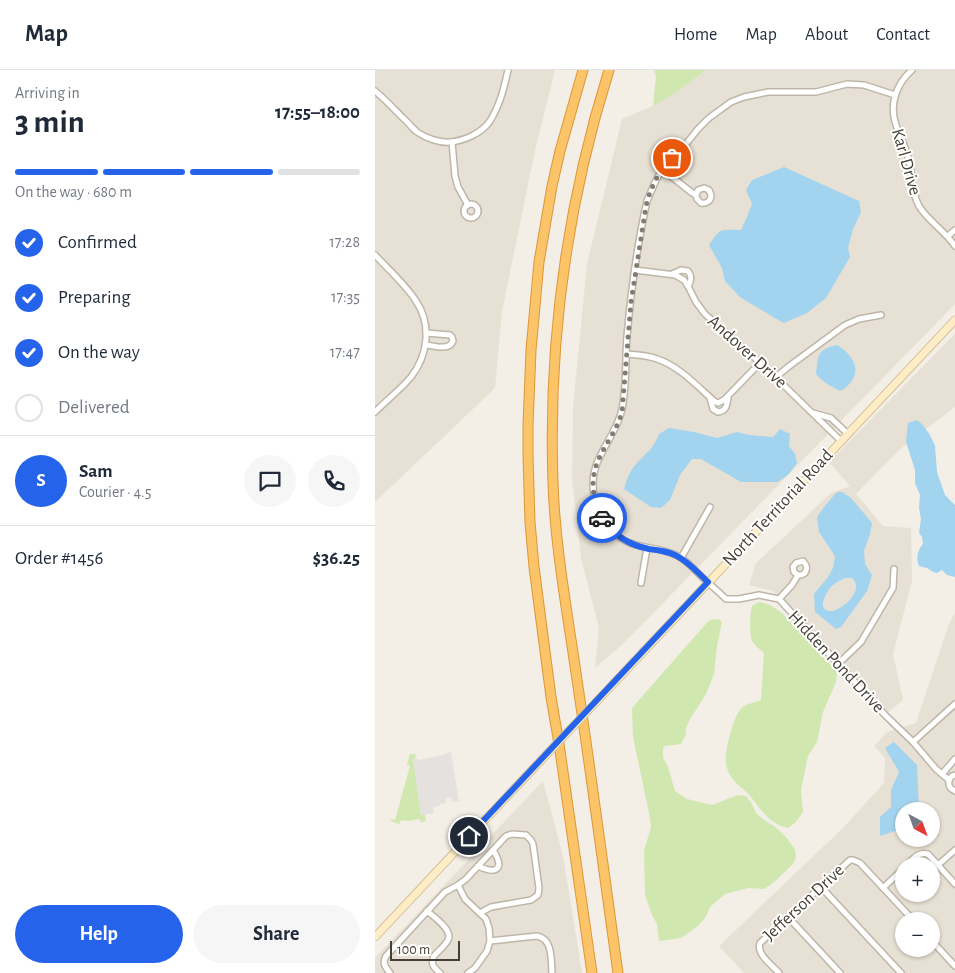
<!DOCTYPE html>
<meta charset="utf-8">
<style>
body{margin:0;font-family:"Alegreya Sans",sans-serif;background:#f6f6f7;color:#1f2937;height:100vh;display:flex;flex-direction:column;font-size:19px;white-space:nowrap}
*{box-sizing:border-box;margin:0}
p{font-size:16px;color:#747a83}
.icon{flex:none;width:28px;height:28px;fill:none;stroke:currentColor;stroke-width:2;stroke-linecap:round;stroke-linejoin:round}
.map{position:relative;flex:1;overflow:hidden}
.panel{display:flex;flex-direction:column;background:#fff;width:375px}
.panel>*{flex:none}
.needle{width:32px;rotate:139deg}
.buttons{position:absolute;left:520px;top:732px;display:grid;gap:10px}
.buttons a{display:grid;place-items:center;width:45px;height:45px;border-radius:50%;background:#fff;box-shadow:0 1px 4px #0004;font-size:25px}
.scale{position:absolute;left:15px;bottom:12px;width:70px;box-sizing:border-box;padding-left:5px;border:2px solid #463f35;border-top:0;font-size:14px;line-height:18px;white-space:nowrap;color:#463f35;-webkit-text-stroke:4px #fff;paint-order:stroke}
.pin{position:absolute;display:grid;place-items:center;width:42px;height:42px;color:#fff;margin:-21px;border:2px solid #fff;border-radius:50%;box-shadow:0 1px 5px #0007}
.courier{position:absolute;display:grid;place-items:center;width:50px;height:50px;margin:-25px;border:4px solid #2563eb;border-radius:50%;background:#fff;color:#222;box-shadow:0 1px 6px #0007}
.headline em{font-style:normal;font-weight:700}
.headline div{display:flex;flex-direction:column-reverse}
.headline{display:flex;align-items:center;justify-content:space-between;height:85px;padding:0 15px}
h1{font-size:32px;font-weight:700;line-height:38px}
.bar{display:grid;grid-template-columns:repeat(4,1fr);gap:8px 5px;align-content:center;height:60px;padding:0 15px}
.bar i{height:6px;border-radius:4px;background:#e0e1e3}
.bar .selected{background:#2563eb}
.bar p{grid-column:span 4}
.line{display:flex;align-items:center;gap:12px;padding:0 15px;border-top:1px solid #e0e1e3}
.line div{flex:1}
.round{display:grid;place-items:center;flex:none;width:52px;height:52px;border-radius:26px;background:#f6f6f7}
ol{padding:0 15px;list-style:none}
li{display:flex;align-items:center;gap:15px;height:55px}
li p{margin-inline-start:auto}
li .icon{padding:5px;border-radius:50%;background:#2563eb;color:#fff;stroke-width:4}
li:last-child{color:#747a83}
li i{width:28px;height:28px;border:2px solid #e0e1e3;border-radius:50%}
.cta{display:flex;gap:10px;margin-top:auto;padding:10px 15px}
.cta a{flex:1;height:58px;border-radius:30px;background:#2563eb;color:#fff;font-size:20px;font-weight:700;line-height:58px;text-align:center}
.cta a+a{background:#f6f6f7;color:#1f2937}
header{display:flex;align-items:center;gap:30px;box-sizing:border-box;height:70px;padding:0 25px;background:#fff;border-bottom:1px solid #e0e1e3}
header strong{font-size:24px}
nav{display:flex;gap:28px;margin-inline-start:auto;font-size:18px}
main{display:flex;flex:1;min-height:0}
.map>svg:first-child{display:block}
.residential{fill:#e7e0d4;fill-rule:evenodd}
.green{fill:#d0e7af}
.parking{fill:#e4e1de}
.water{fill:#a3d4ef;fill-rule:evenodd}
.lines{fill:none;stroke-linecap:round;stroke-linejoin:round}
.minor-casing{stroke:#beb6a9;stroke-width:8}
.secondary-casing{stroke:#d3c097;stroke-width:9}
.motorway-casing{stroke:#db9738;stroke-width:11}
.minor{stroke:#fff;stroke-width:5}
.secondary{stroke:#feedc5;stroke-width:7}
.motorway{stroke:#fcc468;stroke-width:9}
.secondary-bridge-casing{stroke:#d3c097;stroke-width:9;stroke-linecap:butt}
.secondary-bridge{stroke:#feedc5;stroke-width:7}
.done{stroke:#837c73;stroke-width:5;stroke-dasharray:0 9}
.route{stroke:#2563eb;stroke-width:6}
.labels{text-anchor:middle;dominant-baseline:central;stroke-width:4;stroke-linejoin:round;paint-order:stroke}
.street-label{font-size:18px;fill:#463f35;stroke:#fff}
</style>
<header>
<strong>Map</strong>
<nav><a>Home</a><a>Map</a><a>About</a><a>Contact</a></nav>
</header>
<main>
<section class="panel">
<div class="headline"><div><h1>3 min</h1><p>Arriving in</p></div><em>17:55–18:00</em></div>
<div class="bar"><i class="selected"></i><i class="selected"></i><i class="selected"></i><i></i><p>On the way · 680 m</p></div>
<ol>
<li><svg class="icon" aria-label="check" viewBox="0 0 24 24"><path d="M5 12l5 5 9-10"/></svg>Confirmed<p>17:28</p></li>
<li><svg class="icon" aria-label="check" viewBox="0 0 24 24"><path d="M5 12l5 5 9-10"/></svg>Preparing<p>17:35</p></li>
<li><svg class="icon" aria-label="check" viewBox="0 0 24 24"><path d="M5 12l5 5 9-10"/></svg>On the way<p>17:47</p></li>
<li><i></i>Delivered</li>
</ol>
<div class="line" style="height:90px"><b class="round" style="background:#2563eb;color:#fff">S</b><div><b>Sam</b><p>Courier · 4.5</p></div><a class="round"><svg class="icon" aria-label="chat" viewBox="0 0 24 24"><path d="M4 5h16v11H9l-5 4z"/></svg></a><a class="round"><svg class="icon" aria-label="phone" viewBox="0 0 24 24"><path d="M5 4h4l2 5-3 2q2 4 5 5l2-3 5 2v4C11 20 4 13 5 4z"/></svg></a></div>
<div class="line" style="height:65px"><div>Order #1456</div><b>$36.25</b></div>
<div class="cta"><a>Help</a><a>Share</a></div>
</section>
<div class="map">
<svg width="580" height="903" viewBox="0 0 580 903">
<rect width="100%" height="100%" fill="#f3eee6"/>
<!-- residential -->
<g class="residential">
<path d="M0,0H180L161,76L127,241L120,318L0,432Z"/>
<path d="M331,0H580V234L249,573L220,598L224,558L206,488L197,409L198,337L212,194L247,49L278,36L303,21Z"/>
<path d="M580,264V337L524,380L481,424L508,456L536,458L537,511L518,584L528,630L512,643L398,521L374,515L381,493L456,423L475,416L454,392Z"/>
<path d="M580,543V903H369L344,876L469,757L509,713L510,688L499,676L512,662L541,653L574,554ZM529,741H556V769H529ZM529,796H556V824H529ZM529,851H556V879H529Z"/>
<path d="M168,711L188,786L207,903H1L0,902V888Z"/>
</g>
<!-- green -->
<g class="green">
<path d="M279,0H331L303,21L278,36L281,6Z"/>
<path d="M384,532L395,535L407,543L462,602L461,612L448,642L442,672L433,686L426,720L428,742L421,752L413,758C395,754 387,741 376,727C371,720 362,716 357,708C354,705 352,698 351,694C349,683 358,647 366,639C371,633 380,633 386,630L389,583C385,579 380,576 377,571C374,564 375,544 377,536Z"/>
<path d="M344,549L347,552L342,576L339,604L331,624L314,651L311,658V664L306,674L289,676L288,679V688L293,697L300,721L312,729L337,735L363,725L371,726L377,734L381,743L389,750L399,756L412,768L420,780L421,788L417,795L398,813L389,819L373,818L350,824L335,837L330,848L323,856L306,868L284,871L282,854L277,845L270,825L269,781L276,757L274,743L258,667L257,638L329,556L335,550Z"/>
<path d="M35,684H40L41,687L38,688L46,745H50L51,750L47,753L44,749L33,751L26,750L25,753L24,754L15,751L17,749L20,750L35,696L32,694Z"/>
</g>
<!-- parking -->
<path class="parking" d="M76,682L84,731L77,732L76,727L71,728V733L65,734V736L58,737L59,743L46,745L38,688H41L43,690L69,685V684Z"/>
<!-- water -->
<g class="water">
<path d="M409,97L484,131L486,142L478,159L473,178L475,187L451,228L432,243L409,253L398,247L365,227L350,211L347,198L334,175C346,157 345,160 366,160L372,147L377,134L371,120L377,110Z"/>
<path d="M462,275C482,287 489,306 466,321C460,319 443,309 441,303C441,301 442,297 442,295C443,281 449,278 462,275Z"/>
<path d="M542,350L547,354L555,365L560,376L562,402L570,425L580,435V507L572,505L567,500L562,503L558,502L552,498L544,496C541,488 542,481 548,474L547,467L544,463L546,449L544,438L545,425L540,413V400L531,372L532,362L533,353Z"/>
<path d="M294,358L319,362L342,368L362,362L374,365L398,367L405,359L415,364L414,376L420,384L422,393L414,404L403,412H366L326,389H317L305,405L295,430L286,438L276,437L249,419C252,409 255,400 262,393C272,382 279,378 284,364Z"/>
<path d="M462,422H467L476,428L497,453L495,464L489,481L490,494L497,505L492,521L466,557L461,559L440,542L439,524L453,507L458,498L460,486L444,462L442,447L449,437ZM470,508H477C478,509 481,513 481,515C483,525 466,541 455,541C441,540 451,522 457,516C460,513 465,510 470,508Z"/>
<path d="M519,672L542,695L544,741H529V758L505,766V747L516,737V720L524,702L510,678Z"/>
</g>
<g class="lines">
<defs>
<g id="minor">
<path d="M537,0C521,14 514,35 521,55C525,67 532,79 534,91C538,106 536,122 544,136C553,151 570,161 580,176"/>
<path d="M0,21C10,29 19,39 28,48C33,52 37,58 42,62C51,68 64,73 75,72C89,71 107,63 115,51C125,35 129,18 133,0"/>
<path d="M520,25L489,15L472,14L441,22H393L369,27L356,32L334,48L323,59L311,74L291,94L281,110L272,131C262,175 256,221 252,266C250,290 252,315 247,339C242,365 219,384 218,412C218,428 223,445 234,458C256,483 278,473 303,486C312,491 319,499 326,506C334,514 343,521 351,529H364L384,525L404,529L510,645L538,672L561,699L574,710C573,716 575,719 580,721"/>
<path d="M77,72L80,106L83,117L93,135"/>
<path d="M287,99L316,122L321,125L322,129L326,133C332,134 336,131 336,125L334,120L329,118L323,120L321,125"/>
<circle cx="96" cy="141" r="7"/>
<path d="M573,166L580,160"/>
<path d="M0,185C13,199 31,215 41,231C57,255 53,285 36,307C26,319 12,330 0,342"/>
<path d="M260,200L300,205L309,210L314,218L321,232L330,244L390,297L466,371"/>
<path d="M297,204L306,200L313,201C317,206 317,210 313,216"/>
<path d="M51,275C60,276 74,281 78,271L77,267L75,265L51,263"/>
<path d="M251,284C261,285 272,285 282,289C304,296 322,316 339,331L343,333L349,330L385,293"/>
<path d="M401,307L413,297L470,255L484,249L506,245"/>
<path d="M335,328L338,339L343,342C352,341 352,334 353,327"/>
<path d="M438,343L456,348L473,364"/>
<path d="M306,488L335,437"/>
<path d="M266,513L272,478"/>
<path d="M404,529L417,515L423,505H426L430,503C433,498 432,495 428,491L421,493L418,497L419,502L423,505"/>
<path d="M463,594L486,572L518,518L519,499"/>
<path d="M538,672L580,634"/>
<path d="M567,704L580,689"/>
<path d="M574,710L577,706L580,705"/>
<path d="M563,795L580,780"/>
<path d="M103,796C122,805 130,799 118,780"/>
<path d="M531,796C537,790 543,781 553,784L580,814"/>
<path d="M83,815L90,829L111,849L114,858L115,871L112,881L100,898L93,903"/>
<path d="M446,817L526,903"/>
<path d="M508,818L529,798"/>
<path d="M52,841C59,847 78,860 73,870C70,876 63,881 59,886C55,894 59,898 65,903"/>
<path d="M413,847L465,903"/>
<path d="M556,870L580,896"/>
<path d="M115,871L162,866C178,869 176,890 177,903"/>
<path d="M15,903C10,897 7,893 11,886L70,822L83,815L91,809L131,766L137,764L151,765L156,770L158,774L164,818L163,825L156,830L116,837L105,843"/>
<path d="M404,903C397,895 381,884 385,873L475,790H478L485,793L539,851"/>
</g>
<g id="secondary">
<path d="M223,630L580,250"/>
<path d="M0,867L170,686"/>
</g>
<g id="motorway">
<path d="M208,0L185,81L177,116L164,192L156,280L153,355V386L155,452L159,497L176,627L184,674L217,903"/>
<path d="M234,0C192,134 173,272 178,412C180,476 192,540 201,603C216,703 229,803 243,903"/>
</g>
</defs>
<!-- minor casing -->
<use href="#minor" class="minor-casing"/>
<!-- secondary casing -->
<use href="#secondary" class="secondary-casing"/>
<!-- motorway casing -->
<use href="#motorway" class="motorway-casing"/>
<!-- minor -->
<use href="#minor" class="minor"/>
<!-- secondary -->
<use href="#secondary" class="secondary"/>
<!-- motorway -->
<use href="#motorway" class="motorway"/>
<defs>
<path id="secondary-bridge" d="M170,686L223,630"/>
</defs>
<!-- secondary-bridge casing -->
<use href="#secondary-bridge" class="secondary-bridge-casing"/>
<!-- secondary-bridge -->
<use href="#secondary-bridge" class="secondary-bridge"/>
</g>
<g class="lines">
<!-- done -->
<path class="done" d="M227,448C223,441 221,433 219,425C213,389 238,373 247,342L256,232L271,136C275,119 284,100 297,88"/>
<!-- route -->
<path class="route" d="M94,766L333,512C323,503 313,491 300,485C292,481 283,480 274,479C254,475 238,465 227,448"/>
</g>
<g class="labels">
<!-- street labels -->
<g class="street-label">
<text transform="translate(531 92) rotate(74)">Karl Drive</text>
<text transform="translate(372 282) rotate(42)">Andover Drive</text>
<text transform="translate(403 438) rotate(-47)">North Territorial Road</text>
<text transform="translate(461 592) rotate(47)">Hidden Pond Drive</text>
<text transform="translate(429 833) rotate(-43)">Jefferson Drive</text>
</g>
</g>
</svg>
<div class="buttons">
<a><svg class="needle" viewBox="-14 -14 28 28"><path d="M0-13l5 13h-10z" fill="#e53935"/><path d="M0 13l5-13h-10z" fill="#747a83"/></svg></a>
<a>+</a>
<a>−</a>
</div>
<div class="scale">100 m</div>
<div class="pin" style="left:297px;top:88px;background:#ea580c"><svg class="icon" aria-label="bag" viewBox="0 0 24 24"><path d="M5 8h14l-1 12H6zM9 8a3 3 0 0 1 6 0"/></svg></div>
<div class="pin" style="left:94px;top:766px;background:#1f2937"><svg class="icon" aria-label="home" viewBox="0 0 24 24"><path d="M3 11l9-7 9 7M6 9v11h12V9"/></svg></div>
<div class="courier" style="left:227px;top:448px"><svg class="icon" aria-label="car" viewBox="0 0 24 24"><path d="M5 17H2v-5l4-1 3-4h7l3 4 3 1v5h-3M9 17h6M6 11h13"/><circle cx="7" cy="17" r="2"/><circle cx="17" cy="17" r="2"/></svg></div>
</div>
</main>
